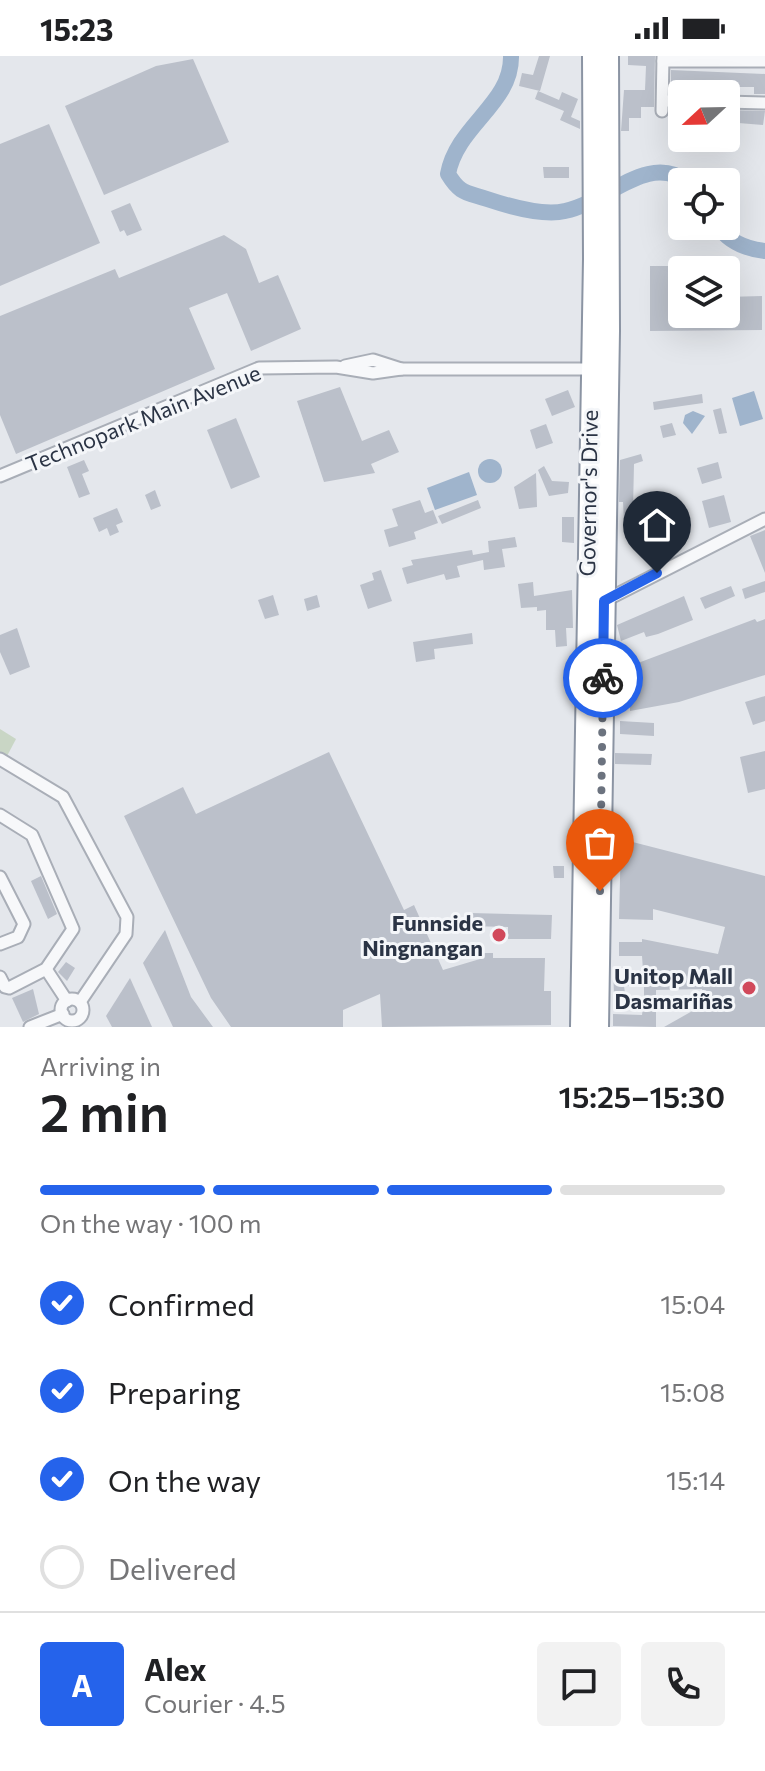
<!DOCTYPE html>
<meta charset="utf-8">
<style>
body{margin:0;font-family:Commissioner,sans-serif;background:#f2f2f2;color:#202124;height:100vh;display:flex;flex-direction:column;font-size:30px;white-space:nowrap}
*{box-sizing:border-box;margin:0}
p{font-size:26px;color:#757577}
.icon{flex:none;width:44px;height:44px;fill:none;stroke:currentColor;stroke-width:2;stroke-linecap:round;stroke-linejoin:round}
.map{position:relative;height:971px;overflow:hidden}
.drawer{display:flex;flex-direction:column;background:#fff;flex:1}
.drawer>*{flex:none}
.needle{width:52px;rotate:248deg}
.tools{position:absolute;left:668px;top:24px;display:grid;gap:16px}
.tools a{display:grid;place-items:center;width:72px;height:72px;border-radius:8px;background:#fff;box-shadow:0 8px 32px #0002;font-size:40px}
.pin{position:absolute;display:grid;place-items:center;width:68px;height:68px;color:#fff;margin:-82px -34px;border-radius:50% 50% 50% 0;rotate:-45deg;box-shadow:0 0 8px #0007}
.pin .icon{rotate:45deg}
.courier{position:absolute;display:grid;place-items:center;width:80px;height:80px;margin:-40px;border:6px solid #2563eb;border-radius:50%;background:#fff;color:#222;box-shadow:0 2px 10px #0007}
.headline em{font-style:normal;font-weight:600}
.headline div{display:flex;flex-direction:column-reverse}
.headline{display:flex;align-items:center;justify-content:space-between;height:136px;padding:0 40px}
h1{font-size:52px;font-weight:600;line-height:60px}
.bar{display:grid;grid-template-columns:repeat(4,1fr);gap:12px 8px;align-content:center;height:96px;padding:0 40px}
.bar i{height:10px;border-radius:6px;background:#e0e0e0}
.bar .current{background:#2563eb}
.bar p{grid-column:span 4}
.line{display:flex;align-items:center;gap:20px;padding:0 40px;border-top:2px solid #e0e0e0}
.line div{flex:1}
.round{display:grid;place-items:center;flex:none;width:84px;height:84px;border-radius:8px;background:#f2f2f2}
ol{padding:0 40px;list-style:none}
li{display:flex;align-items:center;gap:24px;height:88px}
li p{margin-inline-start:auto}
li .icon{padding:8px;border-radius:50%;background:#2563eb;color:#fff;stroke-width:4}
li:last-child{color:#757577}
li i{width:44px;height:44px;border:4px solid #e0e0e0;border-radius:50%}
.status{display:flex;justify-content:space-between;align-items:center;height:56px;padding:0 40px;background:#fff;direction:ltr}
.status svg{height:22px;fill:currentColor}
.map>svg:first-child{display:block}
.green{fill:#c9d6c5}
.water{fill:#9fb4cc}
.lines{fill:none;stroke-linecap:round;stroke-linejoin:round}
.river{stroke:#9fb4cc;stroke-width:16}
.building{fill:#bbc0ca}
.street-casing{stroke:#a9aeb7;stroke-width:15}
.highway-casing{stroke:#8b94a3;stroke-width:24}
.street{stroke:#f7f8fa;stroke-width:11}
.highway{stroke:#fff;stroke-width:20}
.done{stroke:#6c737f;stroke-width:8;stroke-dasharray:0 14.4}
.route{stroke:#2563eb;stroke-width:10}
.poi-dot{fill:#d1495b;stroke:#f4f6f9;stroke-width:3}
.labels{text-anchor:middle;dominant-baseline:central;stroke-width:6;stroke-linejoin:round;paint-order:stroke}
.street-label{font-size:22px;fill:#2b3445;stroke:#f4f6f9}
.poi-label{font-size:22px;font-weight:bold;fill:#2b3445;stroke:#f4f6f9;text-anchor:end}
</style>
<div class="status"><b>15:23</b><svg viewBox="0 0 49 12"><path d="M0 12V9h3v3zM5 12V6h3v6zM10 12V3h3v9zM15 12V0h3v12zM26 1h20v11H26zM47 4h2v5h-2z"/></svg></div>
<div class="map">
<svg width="765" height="971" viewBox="0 0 765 971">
<rect width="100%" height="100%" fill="#e4e7ec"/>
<!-- green -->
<path class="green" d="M0,673L16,683L6,702L0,699Z"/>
<!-- water -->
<g class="water">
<path d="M754,335L763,363L740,370L732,342Z"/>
<path d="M693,355L705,360L692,378L683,367L685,359Z"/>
<circle cx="490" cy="415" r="12"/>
<path d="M469,416L477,439L435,454L427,432Z"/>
</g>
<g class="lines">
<!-- river -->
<g class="river">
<path d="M511,0C512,48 457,69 448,118C460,138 466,136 487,143C508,150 544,160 565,155C608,146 647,96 688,126"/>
<path d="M718,170C729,186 747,193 765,195"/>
</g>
</g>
<!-- building -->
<g class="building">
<path d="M539,0H550L540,35L519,30L522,17L533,19Z"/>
<path d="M628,0H655L654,51H641V62H629V75H621L624,34H645L646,10L628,9Z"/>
<path d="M193,3L229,86L104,139L65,50L156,10Z"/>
<path d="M671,14L765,18V38H754V31H731V38L671,36Z"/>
<path d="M538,35L559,44L562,36L578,43L571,61L580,65V73L560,64L564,55L535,43Z"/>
<path d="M726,54L765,55L763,69L726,66Z"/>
<path d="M49,68L100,187L0,230V88Z"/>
<path d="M543,111H569V122H544Z"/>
<path d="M130,147L142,174L127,180L124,174L120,176L111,155Z"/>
<path d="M224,179L246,193L259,227L278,219L301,273L251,295L227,237L189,252L215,313L16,398L0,359V260L115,213L119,222Z"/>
<path d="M650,210H682V258H726V241L762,240V274L650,275Z"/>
<path d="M340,331L362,385L389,374L399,396L371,408L375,417L324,426L297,345Z"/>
<path d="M568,334L575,351L552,360L545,343Z"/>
<path d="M702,338L703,347L654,354L653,346Z"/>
<path d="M721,352L727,377L719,378L713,354Z"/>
<path d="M236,362L260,421L231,433L207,374Z"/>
<path d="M672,367L676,379L663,382L660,370Z"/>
<path d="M546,368L553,387L536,393L530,374Z"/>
<path d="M641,398L643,405L634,408L633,453L653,449L654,470L625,482L623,446H619L620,404Z"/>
<path d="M84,404L89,415L82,418L90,438L79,442L67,411Z"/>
<path d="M718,406L722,422L702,428L697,412Z"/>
<path d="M544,410L552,425L569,426L568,437L549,440L538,414Z"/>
<path d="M536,417L537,451L519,453L514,431Z"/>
<path d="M155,434L161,450L151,454L145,439Z"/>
<path d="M724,439L731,466L709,472L702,445Z"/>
<path d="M420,444L425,457L433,454L438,467L414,476L416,483L389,491L384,474L398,470L392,453Z"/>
<path d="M478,444L481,452L442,468L438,460Z"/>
<path d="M117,452L123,466L116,469L119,476L110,480L107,472L99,476L93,462Z"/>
<path d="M562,461H574V487L562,486Z"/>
<path d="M765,474V517L750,480Z"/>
<path d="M515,481L517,491L502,493L505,511L484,514L483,504L457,510L460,521L446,524L444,518L407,528L402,512L413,509L411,504L472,494L473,499L489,496L488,485Z"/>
<path d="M381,514L392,545L368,553L360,529L374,524L372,517Z"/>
<path d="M765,525V536L745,543L742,533Z"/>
<path d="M533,526L534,540L572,534L573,572H566L567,590L556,591L555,574H546V554L537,555V551L521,552L518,528Z"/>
<path d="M731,530L735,540L705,553L700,542Z"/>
<path d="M273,539L279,559L265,563L258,544Z"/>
<path d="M317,539L320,551L307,555L304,543Z"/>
<path d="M684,540L693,564L658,578L646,581L644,576L621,585L617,569Z"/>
<path d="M755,563L757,566L765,563V619L679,646L630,655V610Z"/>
<path d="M17,572L30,611L10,619L0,596V579Z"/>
<path d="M472,577L473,588L434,593L435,603L416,606L413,586Z"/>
<path d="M765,640V665L753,669L745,646Z"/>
<path d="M620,665L654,667V680L620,678Z"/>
<path d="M765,695V733L748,737L740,701Z"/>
<path d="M329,696L404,854L414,849L443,914L480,903V897H493V902H545L544,935H551V969L382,971L380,938L343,954V971H231L211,942L124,760L183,731L196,758Z"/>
<path d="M615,697L652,698L651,709L615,708Z"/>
<path d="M621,783L765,820V971H664L703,949L702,933L656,934V971L613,970V958L642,959L644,944V929L624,930L625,937L614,938L613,911H624V916L643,914L642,900H619V886H642V883L718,898L725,871L653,853V864L619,863Z"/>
<path d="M553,810H564V822H554Z"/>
<path d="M41,820L57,858L48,863L31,825Z"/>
<path d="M470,857L552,859L551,883H508V871L469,870Z"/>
<path d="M165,874L191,941L213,971H173L143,907Z"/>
<path d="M66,906L75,912L67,925L58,916Z"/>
<path d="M130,922L152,971H112L106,960Z"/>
<path d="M33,933L39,958L23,966L12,942Z"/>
</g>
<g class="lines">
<defs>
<g id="street">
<path d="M663,5H765"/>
<path d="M663,45H682"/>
<path d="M726,46L765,47"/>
<path d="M662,55L663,1"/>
<path d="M345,310L373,304L401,313"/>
<path d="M0,420L259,312L336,311L373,317L401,313H595"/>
<path d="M604,545L765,463"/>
<path d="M0,703L63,741L127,861L126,878L80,946"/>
<path d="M0,759L32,779L73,873L46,913L9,932L5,931L0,921"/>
<path d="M0,821L24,868L18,881L0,888"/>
<path d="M46,913L67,945"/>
<circle cx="72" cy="954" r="11"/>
<path d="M30,971L63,958"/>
</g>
<g id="highway">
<path d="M581,971L594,203L593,0"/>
<path d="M598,971L609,275L608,0"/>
</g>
</defs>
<!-- street casing -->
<use href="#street" class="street-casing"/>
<!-- highway casing -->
<use href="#highway" class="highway-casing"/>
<!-- street -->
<use href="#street" class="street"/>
<!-- highway -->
<use href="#highway" class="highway"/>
</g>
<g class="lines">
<!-- done -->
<path class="done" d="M600,835L603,622"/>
<!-- route -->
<path class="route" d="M603,622L604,545L657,517"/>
</g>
<!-- markers -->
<g class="poi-dot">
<circle cx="499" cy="879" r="8"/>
<circle cx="749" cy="932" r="8"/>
</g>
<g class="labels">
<!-- street labels -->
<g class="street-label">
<text transform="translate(143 362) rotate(-22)">Technopark Main Avenue</text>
<text transform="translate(588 437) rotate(-89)">Governor's Drive</text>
</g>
<!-- poi labels -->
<g class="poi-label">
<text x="483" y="866">Funnside<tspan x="483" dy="25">Ningnangan</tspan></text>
<text x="733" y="919">Unitop Mall<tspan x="733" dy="25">Dasmariñas</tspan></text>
</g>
</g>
</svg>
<div class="tools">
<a><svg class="needle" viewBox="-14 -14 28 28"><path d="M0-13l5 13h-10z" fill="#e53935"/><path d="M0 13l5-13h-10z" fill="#757577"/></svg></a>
<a><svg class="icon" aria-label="locate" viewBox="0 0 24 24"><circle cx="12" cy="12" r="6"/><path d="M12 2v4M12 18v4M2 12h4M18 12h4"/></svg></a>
<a><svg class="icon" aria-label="layers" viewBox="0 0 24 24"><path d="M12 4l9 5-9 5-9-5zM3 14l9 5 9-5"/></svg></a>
</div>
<div class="pin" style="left:600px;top:835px;background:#ea580c"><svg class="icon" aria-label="bag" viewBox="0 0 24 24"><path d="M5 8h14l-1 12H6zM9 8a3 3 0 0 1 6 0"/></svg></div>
<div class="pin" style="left:657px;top:517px;background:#1f2937"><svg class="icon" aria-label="home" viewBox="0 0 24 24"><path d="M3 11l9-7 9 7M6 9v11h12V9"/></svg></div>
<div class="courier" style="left:603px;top:622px"><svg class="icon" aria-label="bike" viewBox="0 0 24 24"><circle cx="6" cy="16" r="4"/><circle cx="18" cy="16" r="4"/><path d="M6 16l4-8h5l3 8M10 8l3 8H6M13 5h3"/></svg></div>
</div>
<section class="drawer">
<div class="headline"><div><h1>2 min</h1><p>Arriving in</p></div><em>15:25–15:30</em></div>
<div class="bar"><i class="current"></i><i class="current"></i><i class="current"></i><i></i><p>On the way · 100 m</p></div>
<ol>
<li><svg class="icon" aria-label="check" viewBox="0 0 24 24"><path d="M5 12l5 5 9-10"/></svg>Confirmed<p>15:04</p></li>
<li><svg class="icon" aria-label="check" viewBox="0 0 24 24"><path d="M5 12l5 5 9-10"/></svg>Preparing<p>15:08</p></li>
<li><svg class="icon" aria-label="check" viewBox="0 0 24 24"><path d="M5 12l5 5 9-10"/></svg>On the way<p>15:14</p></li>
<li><i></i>Delivered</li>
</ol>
<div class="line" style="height:144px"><b class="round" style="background:#2563eb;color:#fff">A</b><div><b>Alex</b><p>Courier · 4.5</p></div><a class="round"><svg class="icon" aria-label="chat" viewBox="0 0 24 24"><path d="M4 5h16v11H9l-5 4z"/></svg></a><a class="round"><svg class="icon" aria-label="phone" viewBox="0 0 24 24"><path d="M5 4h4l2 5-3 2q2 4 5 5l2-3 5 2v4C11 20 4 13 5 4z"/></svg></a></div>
</section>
